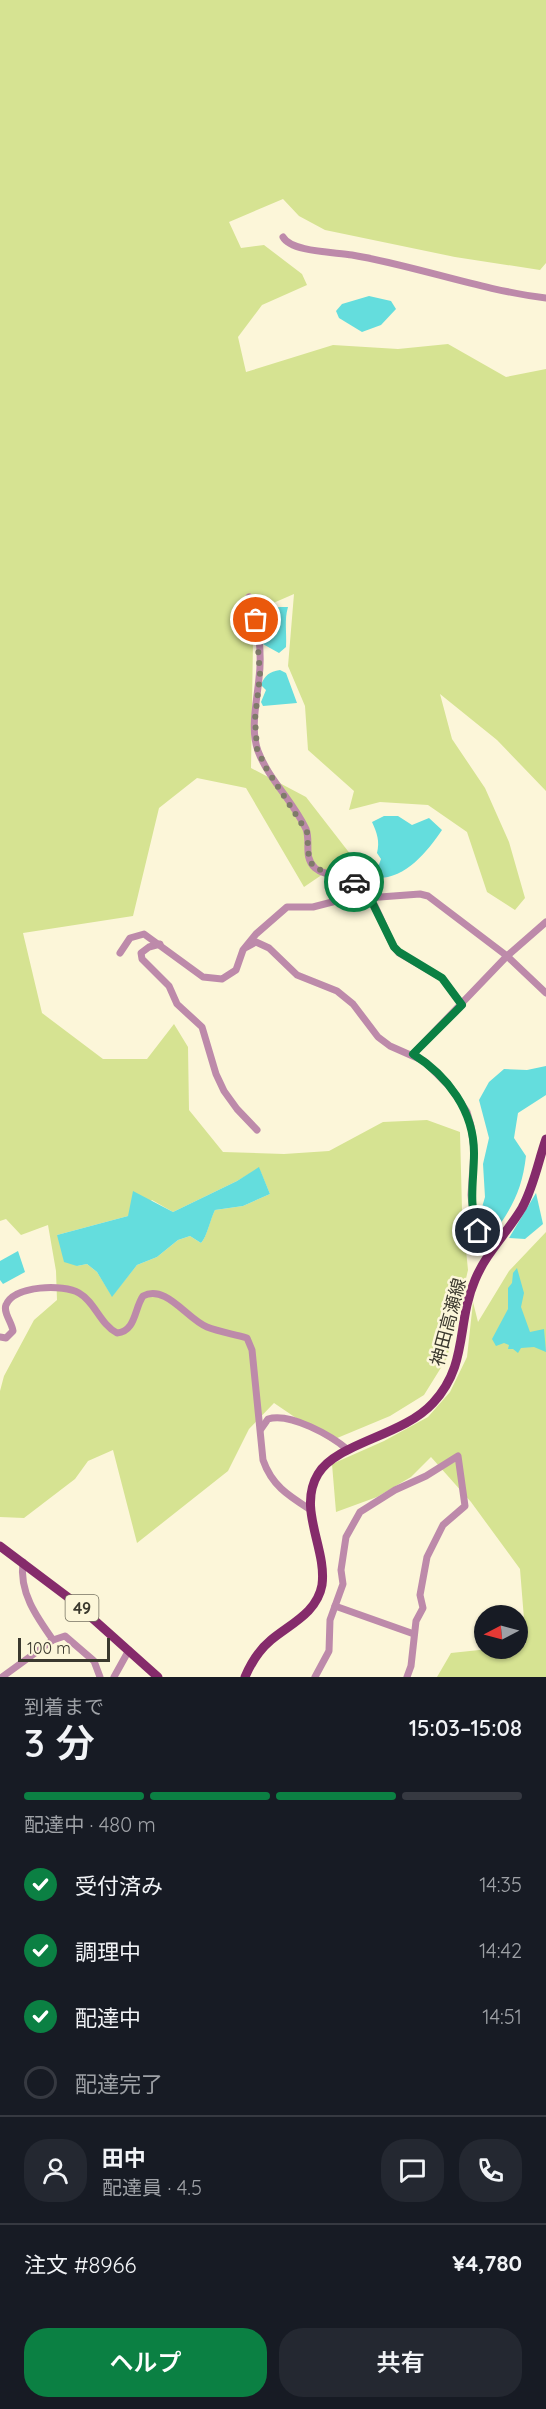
<!DOCTYPE html>
<html lang="ja">
<meta charset="utf-8">
<style>
body{margin:0;font-family:Quicksand,"Noto Sans JP",sans-serif;background:#242831;color:#f1f3f6;height:100vh;display:flex;flex-direction:column;font-size:22px;white-space:nowrap}
*{box-sizing:border-box;margin:0}
p{font-size:20px;color:#9ea1a6}
.icon{flex:none;width:33px;height:33px;fill:none;stroke:currentColor;stroke-width:2;stroke-linecap:round;stroke-linejoin:round}
.map{position:relative;height:1677px;overflow:hidden}
.drawer{display:flex;flex-direction:column;background:#171b24;flex:1}
.drawer>*{flex:none}
.needle{width:39px;rotate:264deg}
.controls{position:absolute;left:474px;top:1605px;display:grid;gap:12px}
.controls a{display:grid;place-items:center;width:54px;height:54px;border-radius:50%;background:#171b24;box-shadow:0 2px 4px #0004;font-size:30px}
.scale{position:absolute;left:18px;bottom:15px;width:92px;box-sizing:border-box;padding-left:6px;border:3px solid #3b392e;border-top:0;font-size:16px;line-height:21px;white-space:nowrap;color:#3b392e;-webkit-text-stroke:4px #fcf6d9;paint-order:stroke}
.pin{position:absolute;display:grid;place-items:center;width:51px;height:51px;color:#fff;margin:-26px;border:3px solid #fff;border-radius:50%;box-shadow:0 2px 6px #0007}
.courier{position:absolute;display:grid;place-items:center;width:60px;height:60px;margin:-30px;border:4px solid #0b8043;border-radius:50%;background:#fff;color:#222;box-shadow:0 2px 8px #0007}
.overview em{font-style:normal;font-weight:600}
.overview div{display:flex;flex-direction:column-reverse}
.overview{display:flex;align-items:center;justify-content:space-between;height:102px;padding:0 24px}
h1{font-size:39px;font-weight:600;line-height:45px}
.bar{display:grid;grid-template-columns:repeat(4,1fr);gap:9px 6px;align-content:center;height:72px;padding:0 24px}
.bar i{height:8px;border-radius:4px;background:#363941}
.bar .selected{background:#0b8043}
.bar p{grid-column:span 4}
.line{display:flex;align-items:center;gap:15px;padding:0 24px;border-top:2px solid #363941}
.line div{flex:1}
.round{display:grid;place-items:center;flex:none;width:63px;height:63px;border-radius:24px;background:#242831}
ol{padding:0 24px;list-style:none}
li{display:flex;align-items:center;gap:18px;height:66px}
li p{margin-inline-start:auto}
li .icon{padding:6px;border-radius:50%;background:#0b8043;color:#fff;stroke-width:4}
li:last-child{color:#9ea1a6}
li i{width:33px;height:33px;border:3px solid #363941;border-radius:50%}
.cta{display:flex;gap:12px;margin-top:auto;padding:12px 24px}
.cta a{flex:1;height:69px;border-radius:24px;background:#0b8043;color:#fff;font-size:24px;font-weight:600;line-height:69px;text-align:center}
.cta a+a{background:#242831;color:#f1f3f6}
.map>svg:first-child{display:block}
.green{fill:#d6e392;fill-rule:evenodd}
.water{fill:#64dddd}
.lines{fill:none;stroke-linecap:round;stroke-linejoin:round}
.minor{stroke:#bd8aaa;stroke-width:7}
.major{stroke:#852b6b;stroke-width:9}
.done{stroke:#7f7b6a;stroke-width:6;stroke-dasharray:0 10.8}
.route{stroke:#0b8043;stroke-width:8}
.labels{text-anchor:middle;dominant-baseline:central;stroke-width:5;stroke-linejoin:round;paint-order:stroke}
.shield{fill:#fcf6d9;stroke:#757261;stroke-width:1.5}
.shield-label{font-size:16px;font-weight:bold;fill:#3b392e}
.street-label{font-size:18px;fill:#3b392e;stroke:#fcf6d9}
</style>
<div class="map">
<svg width="546" height="1677" viewBox="0 0 546 1677">
<rect width="100%" height="100%" fill="#fcf6d9"/>
<!-- green -->
<g class="green">
<path d="M0,0H546V263L540,270L455,257L325,230L299,216L283,199L229,222L241,248L264,245L302,274L307,285L262,305L238,337L246,372L333,345L398,349L448,344L506,377L546,369V791L497,740L440,694L452,739L485,788L509,842L525,898L515,910L487,892L467,832L428,805L380,802L349,810L354,791L308,750L305,706L288,666L294,594L271,604L253,642L251,768L306,797L351,855L304,887L246,788L197,778L159,808L133,916L23,933L42,1013L103,1059H147L174,1024L188,1047L189,1110L223,1152L284,1154L329,1151L383,1122L427,1120L460,1132L462,1210L468,1270L447,1358L424,1395L390,1416L330,1441L274,1403L249,1429L228,1471L137,1543L113,1450L88,1461L75,1479L24,1518L0,1517V1391L4,1376L34,1320L57,1300L56,1271L48,1225L21,1235L6,1219L0,1221ZM259,1168L270,1194L243,1206L215,1210C210,1219 207,1237 201,1243L190,1236L178,1240L157,1257L137,1265L112,1296L97,1272L87,1264L77,1266L57,1235L128,1216L152,1200L173,1212L237,1181Z"/>
<path d="M546,1232V1677H437L451,1653L489,1649L518,1648V1645L526,1644L520,1569L471,1502L431,1457L411,1477L377,1497L336,1512L332,1464L384,1441L428,1417L450,1392L467,1357L473,1302L478,1322L509,1271Z"/>
</g>
<!-- water -->
<g class="water">
<path d="M369,296L391,301L396,309L381,325L362,332L339,318L336,311L342,304Z"/>
<path d="M280,607H288C284,620 287,633 286,647L279,653L261,643L269,632L275,608Z"/>
<path d="M280,670L286,673L297,703L263,706L261,702L266,690L261,685C265,675 269,672 280,670Z"/>
<path d="M384,816H398L412,825L429,818L442,830C425,855 401,884 368,877L377,870L381,859L377,853C380,841 377,833 372,822Z"/>
<path d="M546,1066V1095L518,1113L514,1138L526,1156C522,1191 511,1210 490,1238L480,1214L485,1197L483,1164L489,1138L479,1100L489,1082L504,1069L527,1070Z"/>
<path d="M259,1167L270,1194L243,1206L215,1210C210,1220 207,1237 201,1243L190,1236L178,1240L157,1257L137,1265L112,1297L97,1272L87,1264L77,1266L64,1262L57,1235L128,1216L133,1191L173,1212L237,1181Z"/>
<path d="M536,1193L543,1224L525,1239L509,1238Z"/>
<path d="M18,1251L25,1272L3,1284L0,1280V1261Z"/>
<path d="M517,1268L524,1293L521,1307L530,1332L544,1329L546,1352L534,1347L521,1348L518,1353L513,1349H508L509,1345L504,1343L496,1346L492,1339L508,1309V1288L512,1283L513,1273Z"/>
</g>
<g class="lines">
<!-- minor -->
<g class="minor">
<path d="M283,237C291,252 335,252 352,255C417,266 480,290 546,298"/>
<path d="M249,597C259,617 262,656 259,678C257,701 250,729 258,751C269,780 293,801 306,829C311,842 303,857 315,868C324,876 339,874 350,879C375,890 381,925 394,947L399,953L442,978L462,1005"/>
<path d="M160,944L149,947L141,953L142,959L169,986L177,1004L202,1027L216,1074L224,1091L237,1109L257,1130"/>
<path d="M247,947L256,942L269,948L297,975L337,991L353,1004L378,1037L390,1046L424,1061L451,1088L467,1112L471,1126L474,1151L471,1195L473,1216L489,1255"/>
<path d="M120,953L130,938L144,934L203,977L222,979L236,970L243,950L256,934L287,907H313L340,900L420,894L428,896L507,956L546,993"/>
<path d="M413,1054L507,956L546,922"/>
<path d="M0,1337L6,1338L13,1331C12,1323 3,1312 6,1305C14,1285 64,1284 79,1293C95,1302 100,1324 117,1333C136,1331 134,1309 143,1296C166,1284 187,1319 207,1327C219,1332 234,1334 247,1338L252,1350L263,1460C272,1486 289,1496 311,1510"/>
<path d="M261,1429L268,1419C290,1412 332,1436 348,1450"/>
<path d="M23,1562C19,1592 36,1616 53,1640"/>
<path d="M335,1606L414,1634"/>
<path d="M2,1677L53,1640L65,1636L94,1661L100,1677"/>
<path d="M114,1677L129,1650"/>
<path d="M315,1677L329,1651L330,1620L343,1584L341,1570L346,1537L360,1512L395,1490L426,1476L458,1456L465,1506L443,1525L427,1557L420,1595L423,1608L416,1621L411,1666L407,1677"/>
</g>
<!-- major -->
<g class="major">
<path d="M0,1546L73,1601L158,1677"/>
<path d="M245,1677C251,1663 259,1650 271,1640C290,1624 317,1613 322,1585C327,1548 297,1509 318,1474C336,1443 403,1436 433,1403C469,1364 456,1324 475,1280C486,1253 507,1233 522,1208C534,1186 538,1162 546,1139"/>
</g>
</g>
<g class="lines">
<!-- done -->
<path class="done" d="M256,620L260,675L255,719L257,749L266,768L307,832L309,860L315,868L354,882"/>
<!-- route -->
<path class="route" d="M354,882L370,898L394,947L399,952L442,978L462,1005L413,1054C448,1076 474,1111 474,1153C474,1182 468,1202 478,1231"/>
</g>
<g class="labels">
<!-- shield labels -->
<rect class="shield" x="65.5" y="1595" width="33" height="26" rx="4.5"/>
<g class="shield-label">
<text x="82" y="1608">49</text>
</g>
<!-- street labels -->
<g class="street-label">
<text transform="translate(448 1322) rotate(-75)">神田高瀬線</text>
</g>
</g>
</svg>
<div class="controls">
<a><svg class="needle" viewBox="-14 -14 28 28"><path d="M0-13l5 13h-10z" fill="#e53935"/><path d="M0 13l5-13h-10z" fill="#9ea1a6"/></svg></a>
</div>
<div class="scale">100 m</div>
<div class="pin" style="left:256px;top:620px;background:#ea580c"><svg class="icon" aria-label="bag" viewBox="0 0 24 24"><path d="M5 8h14l-1 12H6zM9 8a3 3 0 0 1 6 0"/></svg></div>
<div class="pin" style="left:478px;top:1231px;background:#1f2937"><svg class="icon" aria-label="home" viewBox="0 0 24 24"><path d="M3 11l9-7 9 7M6 9v11h12V9"/></svg></div>
<div class="courier" style="left:354px;top:882px"><svg class="icon" aria-label="car" viewBox="0 0 24 24"><path d="M5 17H2v-5l4-1 3-4h7l3 4 3 1v5h-3M9 17h6M6 11h13"/><circle cx="7" cy="17" r="2"/><circle cx="17" cy="17" r="2"/></svg></div>
</div>
<section class="drawer">
<div class="overview"><div><h1>3 分</h1><p>到着まで</p></div><em>15:03–15:08</em></div>
<div class="bar"><i class="selected"></i><i class="selected"></i><i class="selected"></i><i></i><p>配達中 · 480 m</p></div>
<ol>
<li><svg class="icon" aria-label="check" viewBox="0 0 24 24"><path d="M5 12l5 5 9-10"/></svg>受付済み<p>14:35</p></li>
<li><svg class="icon" aria-label="check" viewBox="0 0 24 24"><path d="M5 12l5 5 9-10"/></svg>調理中<p>14:42</p></li>
<li><svg class="icon" aria-label="check" viewBox="0 0 24 24"><path d="M5 12l5 5 9-10"/></svg>配達中<p>14:51</p></li>
<li><i></i>配達完了</li>
</ol>
<div class="line" style="height:108px"><a class="round"><svg class="icon" aria-label="person" viewBox="0 0 24 24"><circle cx="12" cy="8" r="4"/><path d="M4 21q1-7 8-7t8 7"/></svg></a><div><b>田中</b><p>配達員 · 4.5</p></div><a class="round"><svg class="icon" aria-label="chat" viewBox="0 0 24 24"><path d="M4 5h16v11H9l-5 4z"/></svg></a><a class="round"><svg class="icon" aria-label="phone" viewBox="0 0 24 24"><path d="M5 4h4l2 5-3 2q2 4 5 5l2-3 5 2v4C11 20 4 13 5 4z"/></svg></a></div>
<div class="line" style="height:78px"><div>注文 #8966</div><b>¥4,780</b></div>
<div class="cta"><a>ヘルプ</a><a>共有</a></div>
</section>
